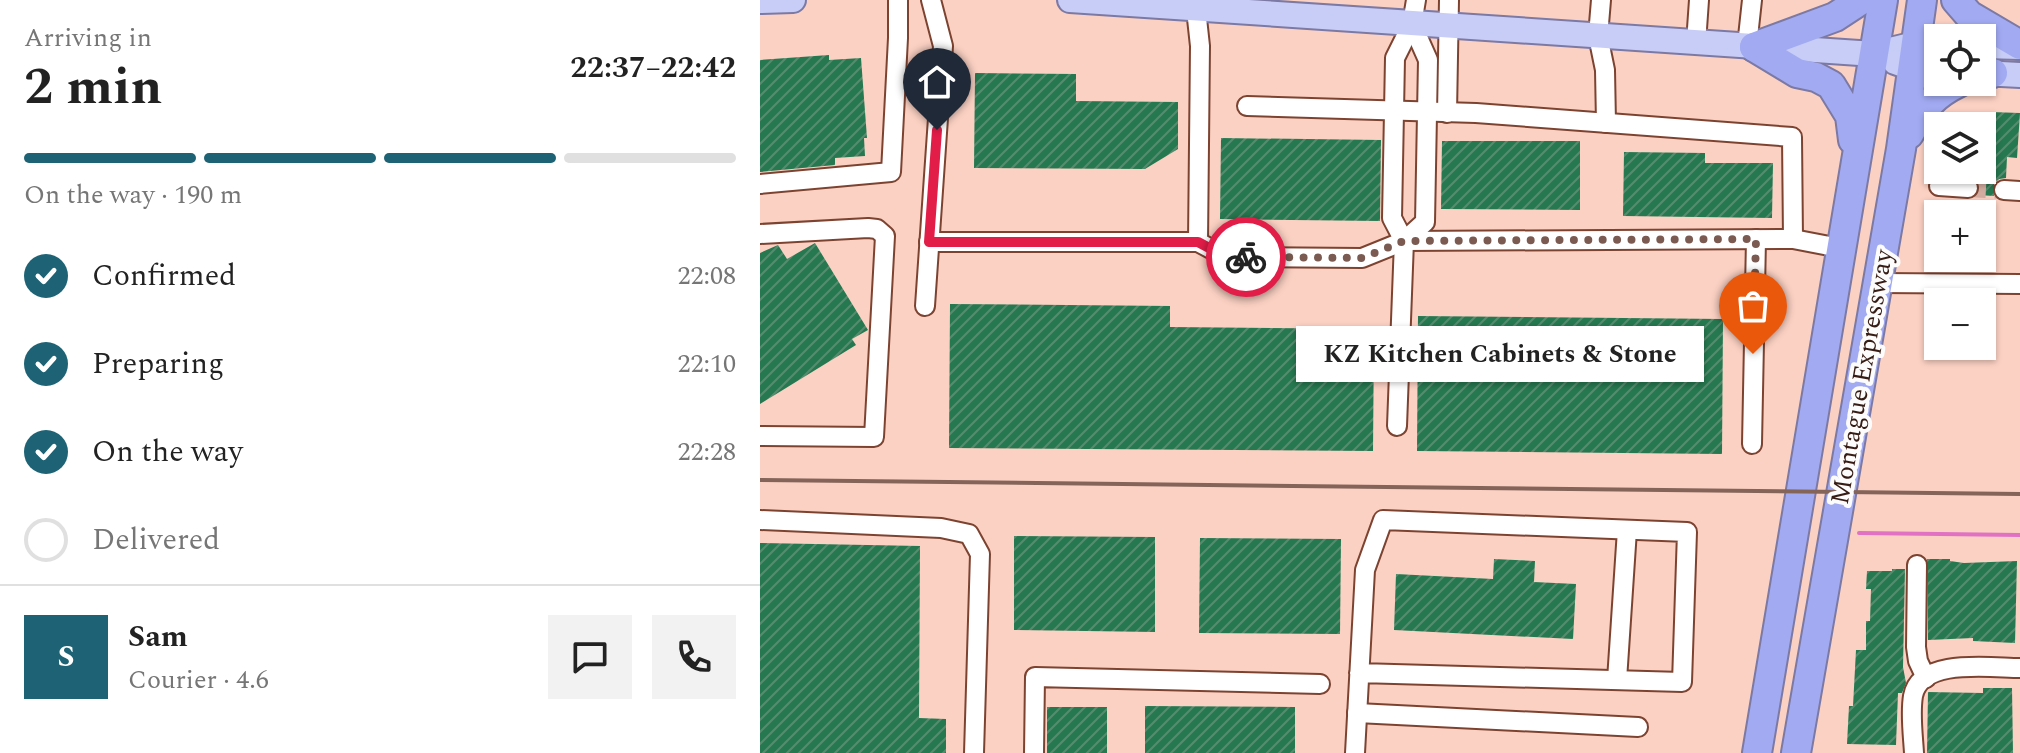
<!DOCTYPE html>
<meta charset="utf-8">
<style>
body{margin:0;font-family:Spectral,serif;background:#f2f2f2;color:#222;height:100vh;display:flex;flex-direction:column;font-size:30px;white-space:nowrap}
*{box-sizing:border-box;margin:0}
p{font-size:26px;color:#767676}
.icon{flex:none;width:44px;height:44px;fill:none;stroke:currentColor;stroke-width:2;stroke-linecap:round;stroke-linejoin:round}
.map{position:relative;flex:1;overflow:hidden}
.details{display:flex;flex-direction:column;background:#fff;width:760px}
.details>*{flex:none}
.tools{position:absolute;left:1164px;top:24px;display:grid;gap:16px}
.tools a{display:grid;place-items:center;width:72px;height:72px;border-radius:0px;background:#fff;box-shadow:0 2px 6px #0004;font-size:40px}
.pin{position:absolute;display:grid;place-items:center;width:68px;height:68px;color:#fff;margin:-82px -34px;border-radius:50% 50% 50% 0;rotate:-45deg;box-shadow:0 0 8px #0007}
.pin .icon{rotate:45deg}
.courier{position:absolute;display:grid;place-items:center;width:80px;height:80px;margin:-40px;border:6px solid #e11d48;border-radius:50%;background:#fff;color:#222;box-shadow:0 2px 10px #0007}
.bubble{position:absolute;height:56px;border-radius:0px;background:#fff;box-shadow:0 2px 6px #0004;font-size:26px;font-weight:700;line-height:56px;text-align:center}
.head em{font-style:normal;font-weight:700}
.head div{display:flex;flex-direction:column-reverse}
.head{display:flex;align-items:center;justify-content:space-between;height:136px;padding:0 24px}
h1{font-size:52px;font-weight:700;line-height:60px}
.bar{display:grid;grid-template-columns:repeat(4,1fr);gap:12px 8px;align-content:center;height:96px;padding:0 24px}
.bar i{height:10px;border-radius:6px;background:#e0e0e0}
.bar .current{background:#1e6375}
.bar p{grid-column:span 4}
.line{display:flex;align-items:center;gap:20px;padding:0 24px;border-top:2px solid #e0e0e0}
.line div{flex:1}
.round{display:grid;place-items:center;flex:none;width:84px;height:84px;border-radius:0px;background:#f2f2f2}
ol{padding:0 24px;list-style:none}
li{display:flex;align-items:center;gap:24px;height:88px}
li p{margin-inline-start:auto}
li .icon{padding:8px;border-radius:50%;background:#1e6375;color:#fff;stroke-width:4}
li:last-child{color:#767676}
li i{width:44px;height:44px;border:4px solid #e0e0e0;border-radius:50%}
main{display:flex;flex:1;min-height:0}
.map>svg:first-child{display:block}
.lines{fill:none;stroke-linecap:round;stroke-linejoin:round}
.stream{stroke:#e172c3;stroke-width:4}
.building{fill:url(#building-hatch)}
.minor-tunnel{stroke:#d4ada0;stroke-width:18;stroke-dasharray:18 9;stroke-linecap:butt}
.minor-casing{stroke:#7d4331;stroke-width:22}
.major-casing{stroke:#7c79a4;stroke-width:28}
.highway-casing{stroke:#7c79a4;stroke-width:32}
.minor{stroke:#fff;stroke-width:18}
.major{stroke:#c7cdf7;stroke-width:24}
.highway{stroke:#a2abf2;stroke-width:28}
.rail{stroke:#846459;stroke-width:4}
.done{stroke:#7b5b51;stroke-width:8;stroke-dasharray:0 14.4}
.route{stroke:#e11d48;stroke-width:10}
.labels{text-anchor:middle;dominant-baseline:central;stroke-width:8;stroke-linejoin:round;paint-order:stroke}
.street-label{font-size:26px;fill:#361c14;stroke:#fcfcfc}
</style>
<main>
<section class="details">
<div class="head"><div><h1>2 min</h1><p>Arriving in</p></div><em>22:37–22:42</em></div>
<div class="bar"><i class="current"></i><i class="current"></i><i class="current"></i><i></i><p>On the way · 190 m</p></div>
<ol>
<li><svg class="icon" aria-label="check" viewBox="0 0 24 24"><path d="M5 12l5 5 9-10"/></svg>Confirmed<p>22:08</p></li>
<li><svg class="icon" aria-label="check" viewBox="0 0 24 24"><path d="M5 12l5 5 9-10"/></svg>Preparing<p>22:10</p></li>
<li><svg class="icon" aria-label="check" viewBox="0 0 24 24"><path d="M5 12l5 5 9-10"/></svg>On the way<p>22:28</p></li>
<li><i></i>Delivered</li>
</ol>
<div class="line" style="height:144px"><b class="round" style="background:#1e6375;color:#fff">S</b><div><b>Sam</b><p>Courier · 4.6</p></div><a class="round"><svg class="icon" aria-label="chat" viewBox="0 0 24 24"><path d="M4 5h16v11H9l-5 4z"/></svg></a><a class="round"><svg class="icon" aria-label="phone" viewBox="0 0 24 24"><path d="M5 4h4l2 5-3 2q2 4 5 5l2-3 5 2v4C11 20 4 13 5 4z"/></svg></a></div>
</section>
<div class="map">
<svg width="1260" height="753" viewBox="0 0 1260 753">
<defs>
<pattern id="building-hatch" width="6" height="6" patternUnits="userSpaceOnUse" patternTransform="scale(2)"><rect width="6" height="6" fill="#267850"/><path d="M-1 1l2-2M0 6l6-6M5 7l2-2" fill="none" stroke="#558c6f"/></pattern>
</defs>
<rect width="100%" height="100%" fill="#fbd1c3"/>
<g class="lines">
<!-- stream -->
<path class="stream" d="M1099,533L1260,535"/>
</g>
<!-- building -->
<g class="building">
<path d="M69,55V60L101,58L107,138H104L105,156L75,158V165L0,172V60Z"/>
<path d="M215,73L316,74V101L418,102V149L385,169L214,168Z"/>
<path d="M1231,112L1260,113L1257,158L1247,157L1246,178L1239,179L1234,184V196L1218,195L1219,183L1209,176H1222V134H1229Z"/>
<path d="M461,138L621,140L620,221L460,219Z"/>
<path d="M682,141H820V210L681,209Z"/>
<path d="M864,152L945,153V163H1013L1012,218L863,216Z"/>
<path d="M55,243L108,330L92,339L96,345L0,404V253L18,245L27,259Z"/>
<path d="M190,304L410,306V327L614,329L613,451L189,448Z"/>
<path d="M658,316L963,319L962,454L657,451Z"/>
<path d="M254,536L395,537V632L254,630Z"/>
<path d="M440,538L581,539L580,634L439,633Z"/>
<path d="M0,543L160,546L159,718L186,719V753H0Z"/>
<path d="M734,559L775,561L774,582L816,584L813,639L634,630L636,574L733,579Z"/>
<path d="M1167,559H1190V561L1204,563L1257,561L1255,643L1213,641V638L1168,640Z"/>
<path d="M1132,569H1145L1143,667L1146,683L1142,693H1138L1136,745L1087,744L1089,706H1093L1096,650H1106V621H1110L1111,589H1106L1107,571H1132Z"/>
<path d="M1223,688H1252L1253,753H1167L1168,692L1223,693Z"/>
<path d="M385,706L535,707V753H385Z"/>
<rect x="287" y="707" width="60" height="46"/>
</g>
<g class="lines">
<!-- minor-tunnel -->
<path class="minor-tunnel" d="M1208,188L1244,190"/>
<defs>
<g id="minor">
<path d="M435,0L440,46L438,242"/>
<path d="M841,0L838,36L845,70L846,123"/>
<path d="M936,43L939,0"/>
<path d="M987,46L992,0"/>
<path d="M487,106L716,113L1032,137L1033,239"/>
<path d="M687,113L689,0"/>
<path d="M0,184L131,172L138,38V0"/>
<path d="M1179,186L1208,188"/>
<path d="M1244,190L1260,191"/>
<path d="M0,234L108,228L117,229L125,236L114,437L0,436"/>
<path d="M644,241L665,222L668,60L652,24"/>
<path d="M169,242H438L466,257L602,258L644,241L1033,239L1080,248"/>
<path d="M1119,283L1260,284"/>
<path d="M165,306L183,46L171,0"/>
<path d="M637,426L644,241L632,218L635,58L652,24L656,0"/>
<path d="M992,444L996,239"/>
<path d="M0,520L181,528L209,534L220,554L214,753"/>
<path d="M1157,565L1156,647L1158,661L1166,678"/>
<path d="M857,680L867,530"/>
<path d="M597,713L878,727"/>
<path d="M274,753L275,677L560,684"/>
<path d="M595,753L605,570L623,520L927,532L922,682L599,673"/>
<path d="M1154,753C1153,735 1150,714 1153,696C1160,657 1232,668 1260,668"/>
</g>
<g id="major">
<path d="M310,0L1114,54L1155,44L1178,45"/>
<path d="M0,1L33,0"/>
<path d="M1222,46L1260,47"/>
<path d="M1135,62L1152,68L1178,70"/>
<path d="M1222,73L1260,75"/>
</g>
<g id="highway">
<path d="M1196,0L1209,15L1260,45"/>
<path d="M994,47L1037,73L1056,77L1071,85L1090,116L1093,140"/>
<path d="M994,47L1075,17L1101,0"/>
<path d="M1222,76L1233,73"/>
<path d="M1149,134C1165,107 1171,96 1200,82"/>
<path d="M997,753L1123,0"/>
<path d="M1036,753L1141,149L1162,0"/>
</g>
</defs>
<!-- minor casing -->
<use href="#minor" class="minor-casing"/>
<!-- major casing -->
<use href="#major" class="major-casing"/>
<!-- highway casing -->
<use href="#highway" class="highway-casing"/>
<!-- minor -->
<use href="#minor" class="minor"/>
<!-- major -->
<use href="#major" class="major"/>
<!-- highway -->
<use href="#highway" class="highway"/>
<!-- rail -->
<path class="rail" d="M0,480L1260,494"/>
</g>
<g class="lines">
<!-- done -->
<path class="done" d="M486,257L602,258L644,241L996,239L993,354"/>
<!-- route -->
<path class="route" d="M177,130L169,242H438L466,257H486"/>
</g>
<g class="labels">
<!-- street labels -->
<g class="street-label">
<text transform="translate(1102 377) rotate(-80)">Montague Expressway</text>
</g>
</g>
</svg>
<div class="tools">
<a><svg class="icon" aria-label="locate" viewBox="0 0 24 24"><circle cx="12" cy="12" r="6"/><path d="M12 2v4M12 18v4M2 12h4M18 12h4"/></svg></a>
<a><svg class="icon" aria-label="layers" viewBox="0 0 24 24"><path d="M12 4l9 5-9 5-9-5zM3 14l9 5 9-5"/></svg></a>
<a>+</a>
<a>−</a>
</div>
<div class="pin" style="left:993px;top:354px;background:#ea580c"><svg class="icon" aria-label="bag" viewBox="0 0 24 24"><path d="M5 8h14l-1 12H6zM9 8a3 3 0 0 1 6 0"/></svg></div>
<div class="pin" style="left:177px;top:130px;background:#1f2937"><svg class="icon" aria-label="home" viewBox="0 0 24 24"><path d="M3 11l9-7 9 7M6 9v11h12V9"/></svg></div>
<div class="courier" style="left:486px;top:257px"><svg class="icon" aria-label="bike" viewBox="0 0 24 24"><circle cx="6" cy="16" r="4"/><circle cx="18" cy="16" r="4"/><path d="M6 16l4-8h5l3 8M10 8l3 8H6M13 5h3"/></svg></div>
<div class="bubble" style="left:536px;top:326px;width:408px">KZ Kitchen Cabinets &amp; Stone</div>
</div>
</main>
